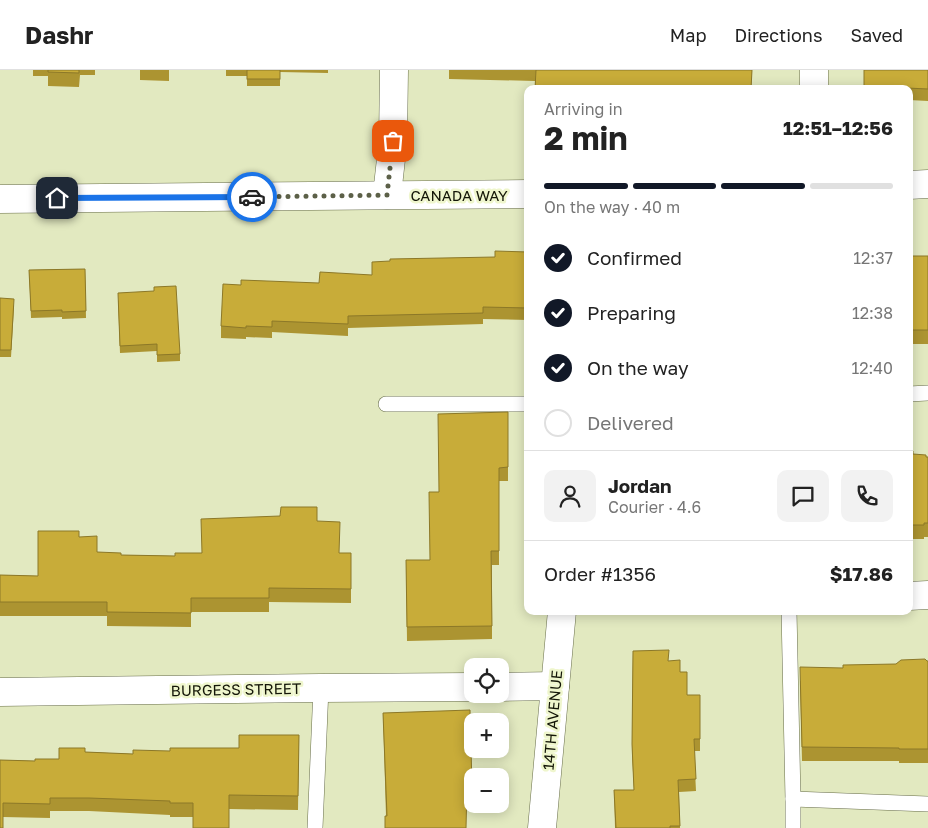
<!DOCTYPE html>
<meta charset="utf-8">
<style>
body{margin:0;font-family:"Golos Text",sans-serif;background:#f2f2f2;color:#222;height:100vh;display:flex;flex-direction:column;font-size:19px;white-space:nowrap}
*{box-sizing:border-box;margin:0}
p{font-size:16px;color:#767676}
.icon{flex:none;width:28px;height:28px;fill:none;stroke:currentColor;stroke-width:2;stroke-linecap:round;stroke-linejoin:round}
.map{position:relative;flex:1;overflow:hidden}
.sheet{position:absolute;left:524px;top:15px;width:389px;height:530px;display:flex;flex-direction:column;background:#fff;border-radius:10px;box-shadow:0 2px 12px #0003}
.sheet>*{flex:none}
.buttons{position:absolute;left:464px;top:588px;display:grid;gap:10px}
.buttons a{display:grid;place-items:center;width:45px;height:45px;border-radius:10px;background:#fff;box-shadow:0 2px 12px #0003;font-size:25px}
.pin{position:absolute;display:grid;place-items:center;width:42px;height:42px;color:#fff;margin:-21px;border-radius:10px;box-shadow:0 2px 8px #0006}
.courier{position:absolute;display:grid;place-items:center;width:50px;height:50px;margin:-25px;border:4px solid #1a73e8;border-radius:50%;background:#fff;color:#222;box-shadow:0 1px 6px #0007}
.head em{font-style:normal;font-weight:700}
.head div{display:flex;flex-direction:column-reverse}
.head{display:flex;align-items:center;justify-content:space-between;height:85px;padding:0 20px}
h1{font-size:32px;font-weight:700;line-height:38px}
.bar{display:grid;grid-template-columns:repeat(4,1fr);gap:8px 5px;align-content:center;height:60px;padding:0 20px}
.bar i{height:6px;border-radius:4px;background:#e0e0e0}
.bar .on{background:#111827}
.bar p{grid-column:span 4}
.line{display:flex;align-items:center;gap:12px;padding:0 20px;border-top:1px solid #e0e0e0}
.line div{flex:1}
.round{display:grid;place-items:center;flex:none;width:52px;height:52px;border-radius:10px;background:#f2f2f2}
ol{padding:0 20px;list-style:none}
li{display:flex;align-items:center;gap:15px;height:55px}
li p{margin-inline-start:auto}
li .icon{padding:5px;border-radius:50%;background:#111827;color:#fff;stroke-width:4}
li:last-child{color:#767676}
li i{width:28px;height:28px;border:2px solid #e0e0e0;border-radius:50%}
header{display:flex;align-items:center;gap:30px;box-sizing:border-box;height:70px;padding:0 25px;background:#fff;border-bottom:1px solid #e0e0e0}
header strong{font-size:24px}
nav{display:flex;gap:28px;margin-inline-start:auto;font-size:18px}
.map>svg:first-child{display:block}
.lines{fill:none;stroke-linecap:round;stroke-linejoin:round}
.lane-casing{stroke:#686e4a;stroke-width:16}
.street-casing{stroke:#686e4a;stroke-width:29}
.secondary-casing{stroke:#686e4a;stroke-width:29}
.lane{stroke:#fff;stroke-width:15}
.street{stroke:#fff;stroke-width:28}
.secondary{stroke:#fff;stroke-width:28}
.wall{fill:#ac9431}
.building{fill:#c8ac39;stroke:#8c7828}
.done{stroke:#5c6048;stroke-width:5;stroke-dasharray:0 9}
.route{stroke:#1a73e8;stroke-width:6}
.labels{text-anchor:middle;dominant-baseline:central;stroke-width:5;stroke-linejoin:round;paint-order:stroke}
.street-label{font-size:15px;fill:#141608;stroke:#eff6cd}
</style>
<header>
<strong>Dashr</strong>
<nav><a>Map</a><a>Directions</a><a>Saved</a></nav>
</header>
<div class="map">
<svg width="928" height="758" viewBox="0 0 928 758">
<rect width="100%" height="100%" fill="#e2e9c0"/>
<g class="lines">
<defs>
<g id="lane">
<path d="M909,324L928,323"/>
<path d="M386,334H528"/>
<path d="M789,541L793,729V758"/>
<path d="M793,729L928,734"/>
<path d="M315,758L321,618"/>
</g>
<g id="street">
<path d="M814,19V0"/>
<path d="M387,125L393,71L394,0"/>
<path d="M909,526L928,525"/>
<path d="M500,617L555,616"/>
<path d="M0,622L321,618L472,617"/>
</g>
<g id="secondary">
<path d="M909,115L928,114"/>
<path d="M0,129L528,124"/>
<path d="M542,758L562,541"/>
</g>
</defs>
<!-- lane casing -->
<use href="#lane" class="lane-casing"/>
<!-- street casing -->
<use href="#street" class="street-casing"/>
<!-- secondary casing -->
<use href="#secondary" class="secondary-casing"/>
<!-- lane -->
<use href="#lane" class="lane"/>
<!-- street -->
<use href="#street" class="street"/>
<!-- secondary -->
<use href="#secondary" class="secondary"/>
</g>
<!-- wall -->
<g class="wall">
<path d="M33,0H95V5H80L79,17L48,16V6H33Z"/>
<path d="M140,0H169V11L140,10Z"/>
<path d="M226,0H328V3L280,2V16H247V6H226Z"/>
<path d="M449,0H752L751,19H535V11L449,9Z"/>
<path d="M864,0H928V31L909,30V19H864Z"/>
<path d="M528,182V250L483,249V254L348,258V266L272,262V268L246,267V269L221,268V256L241,215L319,213Z"/>
<rect x="909" y="186" width="19" height="88"/>
<path d="M85,199L86,248L62,249V247L31,248L29,200Z"/>
<path d="M0,228L14,236L11,287H0Z"/>
<path d="M118,230L180,284V291L157,292V281L120,283Z"/>
<path d="M508,342V411H499V495H492V569L407,571L406,490H430Z"/>
<path d="M909,381L913,384L928,387V467H924V469H909Z"/>
<path d="M317,451L339,483H351V533L269,532V542H191V557L107,556V546H0V505L38,506L79,467L97,482L121,485L175,486L201,483Z"/>
<path d="M633,581L668,591L687,625H700V681H694L696,721L679,722L680,758H615L614,720H634L632,685Z"/>
<path d="M928,591V693H899V691H802L800,611L843,598L896,594Z"/>
<path d="M383,643L472,707V730H467L386,746Z"/>
<path d="M299,665L298,740L229,739L193,747H170V745L89,741H50V748L3,747L0,690L35,691L59,689L85,682L133,684L170,681L239,678Z"/>
</g>
<!-- building -->
<g class="building">
<path d="M48,0H79V3L48,2Z"/>
<rect x="247" y="0" width="33" height="9"/>
<path d="M536,0H752L751,19H535Z"/>
<path d="M864,0H928V19L864,16Z"/>
<path d="M495,181L528,182V238L483,237V243L348,246V254L272,251V257L246,256V258L221,256L223,214L241,215V210L319,213L320,202L372,205V192L390,191V189L495,187Z"/>
<rect x="909" y="186" width="19" height="74"/>
<path d="M85,199L86,241L62,242V240L31,241L29,200Z"/>
<path d="M176,216L180,284L157,285V274L120,276L118,223L154,221V217Z"/>
<path d="M0,228L14,229L11,280H0Z"/>
<path d="M508,342V397L499,398V481H491L492,556L407,557L406,490H430L429,422H439L438,344Z"/>
<path d="M909,381H913V384L926,385V387H928V453H924V455H909Z"/>
<path d="M281,437H317V451L340,452L339,483H351V519L269,518V528H191V543L107,542V532H0V505L38,506V461H79V467L97,466V482L121,483V485L175,486V483H202L201,449L280,446Z"/>
<path d="M669,580L668,591L680,590V602H687V625H700V669H694L696,709L678,710L680,756H670V758H616L614,720H634L632,674L633,581Z"/>
<path d="M925,589L927,591H928V679H899V678L802,677L800,597L843,598V595L896,594L901,590Z"/>
<path d="M470,640L472,716H467L466,758H385V746H387L383,643Z"/>
<path d="M239,665H299L298,726L229,725V758H193V733H170V731L89,728H50V734L3,733V758H0V690L35,691V689H59V678H85V682L133,684V680L170,681V678H239Z"/>
</g>
<g class="lines">
<!-- done -->
<path class="done" d="M252,127L387,125L393,71"/>
<!-- route -->
<path class="route" d="M57,128L252,127"/>
</g>
<g class="labels">
<!-- street labels -->
<g class="street-label">
<text x="459" y="125">CANADA WAY</text>
<text transform="translate(236 619) rotate(-1)">BURGESS STREET</text>
<text transform="translate(552 650) rotate(-85)">14TH AVENUE</text>
</g>
</g>
</svg>
<div class="buttons">
<a><svg class="icon" aria-label="locate" viewBox="0 0 24 24"><circle cx="12" cy="12" r="6"/><path d="M12 2v4M12 18v4M2 12h4M18 12h4"/></svg></a>
<a>+</a>
<a>−</a>
</div>
<div class="pin" style="left:393px;top:71px;background:#ea580c"><svg class="icon" aria-label="bag" viewBox="0 0 24 24"><path d="M5 8h14l-1 12H6zM9 8a3 3 0 0 1 6 0"/></svg></div>
<div class="pin" style="left:57px;top:128px;background:#1f2937"><svg class="icon" aria-label="home" viewBox="0 0 24 24"><path d="M3 11l9-7 9 7M6 9v11h12V9"/></svg></div>
<div class="courier" style="left:252px;top:127px"><svg class="icon" aria-label="car" viewBox="0 0 24 24"><path d="M5 17H2v-5l4-1 3-4h7l3 4 3 1v5h-3M9 17h6M6 11h13"/><circle cx="7" cy="17" r="2"/><circle cx="17" cy="17" r="2"/></svg></div>
<section class="sheet">
<div class="head"><div><h1>2 min</h1><p>Arriving in</p></div><em>12:51–12:56</em></div>
<div class="bar"><i class="on"></i><i class="on"></i><i class="on"></i><i></i><p>On the way · 40 m</p></div>
<ol>
<li><svg class="icon" aria-label="check" viewBox="0 0 24 24"><path d="M5 12l5 5 9-10"/></svg>Confirmed<p>12:37</p></li>
<li><svg class="icon" aria-label="check" viewBox="0 0 24 24"><path d="M5 12l5 5 9-10"/></svg>Preparing<p>12:38</p></li>
<li><svg class="icon" aria-label="check" viewBox="0 0 24 24"><path d="M5 12l5 5 9-10"/></svg>On the way<p>12:40</p></li>
<li><i></i>Delivered</li>
</ol>
<div class="line" style="height:90px"><a class="round"><svg class="icon" aria-label="person" viewBox="0 0 24 24"><circle cx="12" cy="8" r="4"/><path d="M4 21q1-7 8-7t8 7"/></svg></a><div><b>Jordan</b><p>Courier · 4.6</p></div><a class="round"><svg class="icon" aria-label="chat" viewBox="0 0 24 24"><path d="M4 5h16v11H9l-5 4z"/></svg></a><a class="round"><svg class="icon" aria-label="phone" viewBox="0 0 24 24"><path d="M5 4h4l2 5-3 2q2 4 5 5l2-3 5 2v4C11 20 4 13 5 4z"/></svg></a></div>
<div class="line" style="height:65px"><div>Order #1356</div><b>$17.86</b></div>
</section>
</div>
